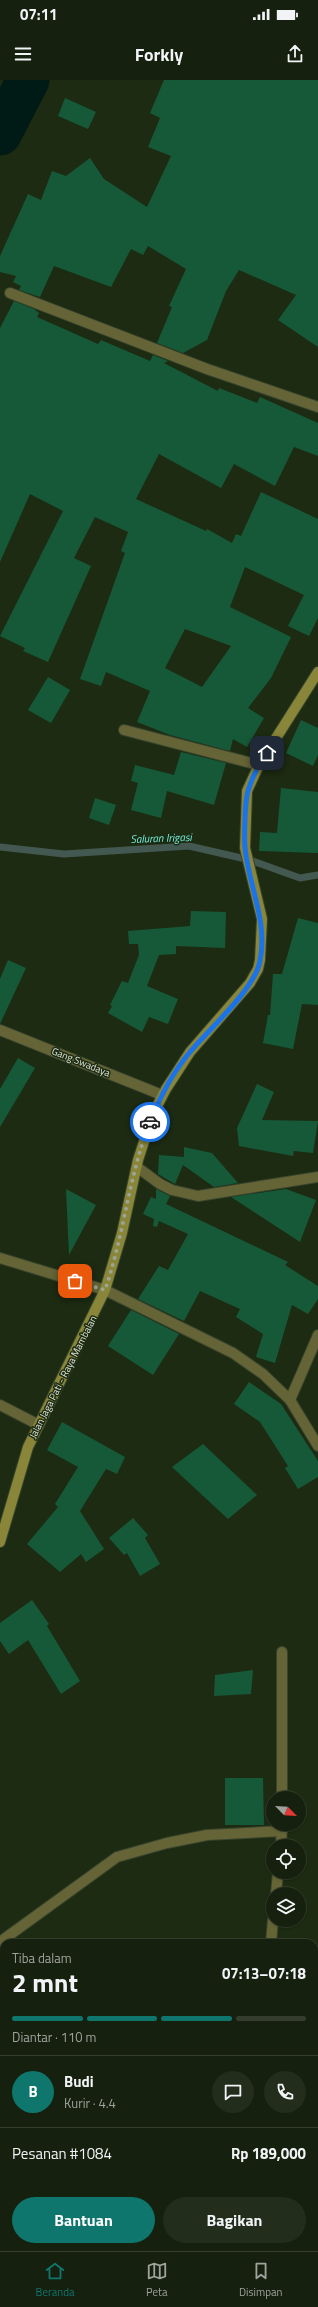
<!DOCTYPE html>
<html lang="id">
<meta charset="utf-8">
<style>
body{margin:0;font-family:"Titillium Web",sans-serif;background:#232d1c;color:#f1f3f6;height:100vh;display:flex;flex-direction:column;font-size:15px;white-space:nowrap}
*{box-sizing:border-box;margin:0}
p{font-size:13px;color:#9ea39e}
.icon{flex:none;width:22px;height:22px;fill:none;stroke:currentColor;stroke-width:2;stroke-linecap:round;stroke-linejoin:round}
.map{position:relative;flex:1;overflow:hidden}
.details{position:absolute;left:0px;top:1859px;width:318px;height:312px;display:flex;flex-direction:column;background:#16200e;border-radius:12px 12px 0 0;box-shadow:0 1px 3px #0004,0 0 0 1px #353e2e}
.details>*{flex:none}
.needle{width:26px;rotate:114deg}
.fabs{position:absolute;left:266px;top:1711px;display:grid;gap:8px}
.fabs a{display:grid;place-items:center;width:40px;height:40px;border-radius:50%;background:#16200e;box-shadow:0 1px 3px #0004,0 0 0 1px #353e2e;font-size:20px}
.pin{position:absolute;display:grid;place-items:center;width:34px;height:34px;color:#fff;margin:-17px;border-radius:8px;box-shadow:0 2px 6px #0006}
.courier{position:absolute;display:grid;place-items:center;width:40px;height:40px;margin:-20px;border:3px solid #1a73e8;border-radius:50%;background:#fff;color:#222;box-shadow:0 1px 5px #0007}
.headline em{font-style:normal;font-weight:700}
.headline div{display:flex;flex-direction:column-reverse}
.headline{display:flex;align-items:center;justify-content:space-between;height:68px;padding:0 12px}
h1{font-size:26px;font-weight:700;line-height:30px}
.bar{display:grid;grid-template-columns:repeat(4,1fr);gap:6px 4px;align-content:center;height:48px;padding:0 12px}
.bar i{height:5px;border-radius:3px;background:#353e2e}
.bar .active{background:#0f766e}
.bar p{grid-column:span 4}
.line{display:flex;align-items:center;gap:10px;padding:0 12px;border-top:1px solid #353e2e}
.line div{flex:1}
.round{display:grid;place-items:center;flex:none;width:42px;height:42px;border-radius:21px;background:#232d1c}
.primary-button{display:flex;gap:8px;margin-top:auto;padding:8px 12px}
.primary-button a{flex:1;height:46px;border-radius:24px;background:#0f766e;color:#fff;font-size:16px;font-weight:700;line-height:46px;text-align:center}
.primary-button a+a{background:#232d1c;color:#f1f3f6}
.status{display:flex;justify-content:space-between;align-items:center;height:28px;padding:0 20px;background:#16200e;direction:ltr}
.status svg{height:11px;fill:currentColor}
header{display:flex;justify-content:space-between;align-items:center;height:52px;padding:0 12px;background:#16200e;font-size:18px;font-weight:700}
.tab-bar{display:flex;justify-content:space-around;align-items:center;height:56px;border-top:1px solid #353e2e;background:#16200e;font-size:11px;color:#9ea39e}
.tab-bar a{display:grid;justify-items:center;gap:2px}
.tab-bar .active{color:#0f766e}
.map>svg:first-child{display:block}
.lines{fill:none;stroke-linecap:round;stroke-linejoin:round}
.stream{stroke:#435850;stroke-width:7}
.river{stroke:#001a16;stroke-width:43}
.building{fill:#165938;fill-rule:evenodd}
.street-casing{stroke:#38452e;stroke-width:12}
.secondary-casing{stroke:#38452e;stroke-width:12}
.street{stroke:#656436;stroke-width:10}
.secondary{stroke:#898639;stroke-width:10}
.done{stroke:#9aa593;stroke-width:4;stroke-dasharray:0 7.2}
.route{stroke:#1a73e8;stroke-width:5}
.labels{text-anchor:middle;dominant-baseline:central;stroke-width:3;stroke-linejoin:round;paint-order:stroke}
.street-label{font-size:10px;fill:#dee7d8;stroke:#1d2b12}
.water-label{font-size:11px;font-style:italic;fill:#72f0dd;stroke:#1d2b12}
</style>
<div class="status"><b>07:11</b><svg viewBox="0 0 49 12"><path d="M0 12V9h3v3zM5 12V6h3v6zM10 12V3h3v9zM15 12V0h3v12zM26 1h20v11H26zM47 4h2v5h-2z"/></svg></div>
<header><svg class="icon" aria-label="menu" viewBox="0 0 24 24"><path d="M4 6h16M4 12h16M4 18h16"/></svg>Forkly<svg class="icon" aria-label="share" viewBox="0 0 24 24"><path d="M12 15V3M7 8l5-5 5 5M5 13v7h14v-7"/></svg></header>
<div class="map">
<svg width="318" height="2171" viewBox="0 0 318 2171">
<rect width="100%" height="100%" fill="#1d2b12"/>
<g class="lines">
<!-- stream -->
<path class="stream" d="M0,767L64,774L189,766L250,780L300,798L318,795"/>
<!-- river -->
<path class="river" d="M0,54L28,0"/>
</g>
<!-- building -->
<g class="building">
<path d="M164,0H318V267L278,240L296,215L239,190L226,211L207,260L183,273L157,263L172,227L169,226L186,189L148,166L143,175L131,169L111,207L54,186L40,217L19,210L21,206L13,202L16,196L0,192V176L28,114L41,120L52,91L66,96L90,78L104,99L147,127L171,76L148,67L160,38L150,33Z"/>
<path d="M65,18L96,32L88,49L58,36Z"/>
<path d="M14,221L34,229L39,233L37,237L98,264L101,260L150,281L153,275L168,281L164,283L218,311L219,308L257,323L260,317L318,343V376L294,367L275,406L234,384L221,408L159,374L136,419L206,451L207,449L232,463L236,454L241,456L261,412L318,439V538L309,556L288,546L304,515L245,487L230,527L291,557L271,598L248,628L264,638L247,667L233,659L230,671L170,655L137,642L150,611L106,592L101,606L80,599L125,473L121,471L128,452L95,437L74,478L91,486L48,582L23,571L25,568L0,556L63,431L30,414L0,482V248ZM185,549L231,566L202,607L165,588Z"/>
<path d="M48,597L70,610L51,643L28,630Z"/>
<path d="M301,640L318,648V675L313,686L286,673Z"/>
<path d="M181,672L226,683L214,725L167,711L161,738L131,730L138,703L131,701L135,685L174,695Z"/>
<path d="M281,708L318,712V773L259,771L260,752L277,753Z"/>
<path d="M95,718L116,725L109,745L89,738Z"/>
<path d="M191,831L226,832L225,868L176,866V874L159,875L147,906L178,919L168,944L149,937L142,952L108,933L112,926L110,925L122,901L128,903L139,875L138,864H129L128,851L190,846Z"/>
<path d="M298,838L318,843V925L302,924L293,969L263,963L268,935H270L273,894H282Z"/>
<path d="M8,880L26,888L0,944V899Z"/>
<path d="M18,978L35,988L0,1047V1009Z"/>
<path d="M257,1004L274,1012L262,1040L318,1041L313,1073L294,1071L293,1076L239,1066L237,1048Z"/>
<path d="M184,1067L212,1073L238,1103L214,1107L183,1085L175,1104L158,1094L159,1075L184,1077Z"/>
<path d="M66,1109L96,1125L69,1175Z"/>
<path d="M156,1109L170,1116L166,1124L288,1182L285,1185L318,1206V1219L308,1234L292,1225L275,1283L256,1277L263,1254L236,1237L240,1229L200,1211L184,1241L138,1219L159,1186L168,1190L188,1154L159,1141L157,1147L153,1146L154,1139L143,1134L151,1117L156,1119Z"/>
<path d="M286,1109L316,1120L300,1162L231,1117Z"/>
<path d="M131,1230L179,1254L153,1295L108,1266Z"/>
<path d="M249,1302L281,1324L318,1381V1397L298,1409L285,1388L288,1386L260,1342L234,1324Z"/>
<path d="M62,1342L125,1377L117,1394L106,1389L80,1431L104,1469L86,1482L81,1474L60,1492L27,1464L58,1427L55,1424L78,1387L47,1370Z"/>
<path d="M203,1364L257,1415L228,1439L172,1387Z"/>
<path d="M133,1438L148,1455L145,1458L160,1484L140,1496L127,1473L124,1475L109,1458Z"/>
<path d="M32,1520L49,1544L47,1546L80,1601L61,1614L28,1560L9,1574L0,1561V1543Z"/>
<path d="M253,1590L251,1614L214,1616L215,1595Z"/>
<path d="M225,1698H263L264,1745H225Z"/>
</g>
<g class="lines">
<defs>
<g id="street">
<path d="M10,213L207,289L318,327"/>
<path d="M124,650L259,685"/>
<path d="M0,950L162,1015"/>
<path d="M137,1087L160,1104L172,1110L198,1116L318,1097"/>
<path d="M0,1178L105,1210L233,1273L263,1294L290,1320L318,1366"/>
<path d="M290,1320L318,1255"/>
<path d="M0,1325L39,1345"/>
<path d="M282,1572V1718"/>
<path d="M281,1766L282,1744"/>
<path d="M276,1814L278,1792"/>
<path d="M0,1862L117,1777L167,1763L207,1755L282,1751"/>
<path d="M271,1863L273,1840"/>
<path d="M0,1968L4,1970"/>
<path d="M93,2171L95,2167"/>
<path d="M207,2171L208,2167"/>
</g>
<path id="secondary" d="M0,1462L28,1367L105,1210L122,1153L138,1080L153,1034L166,1009L190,972L250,903L258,889L260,880L262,839L245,768L247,711L259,685L318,592"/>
</defs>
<!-- street casing -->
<use href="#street" class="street-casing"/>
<!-- secondary casing -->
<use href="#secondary" class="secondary-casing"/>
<!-- street -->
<use href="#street" class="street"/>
<!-- secondary -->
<use href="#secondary" class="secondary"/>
</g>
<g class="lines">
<!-- done -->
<path class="done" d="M75,1201L105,1210C124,1155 129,1095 150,1042"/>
<!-- route -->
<path class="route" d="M150,1042C160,1017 173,992 190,972C209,949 255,909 260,881C268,841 249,807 245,768C244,757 245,720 248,711C252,697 259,684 267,673"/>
</g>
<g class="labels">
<!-- street labels -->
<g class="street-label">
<text transform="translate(81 982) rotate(22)">Gang Swadaya</text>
<text transform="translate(63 1297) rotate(-63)">Jalan Jaga Pati - Raya Mambalan</text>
</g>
<!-- water labels -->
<g class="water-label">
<text transform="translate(161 758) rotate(-2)">Saluran Irigasi</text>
</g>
</g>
</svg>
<div class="fabs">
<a><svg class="needle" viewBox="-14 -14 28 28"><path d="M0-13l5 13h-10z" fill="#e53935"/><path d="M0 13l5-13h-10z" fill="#9ea39e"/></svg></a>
<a><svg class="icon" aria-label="locate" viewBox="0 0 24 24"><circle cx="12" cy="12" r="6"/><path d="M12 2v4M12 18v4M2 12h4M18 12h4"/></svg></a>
<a><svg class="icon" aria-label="layers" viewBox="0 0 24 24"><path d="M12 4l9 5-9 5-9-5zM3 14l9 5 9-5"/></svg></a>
</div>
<div class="pin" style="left:75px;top:1201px;background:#ea580c"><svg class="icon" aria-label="bag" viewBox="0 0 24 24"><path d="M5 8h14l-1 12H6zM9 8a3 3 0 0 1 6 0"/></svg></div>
<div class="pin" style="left:267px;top:673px;background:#1f2937"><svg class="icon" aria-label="home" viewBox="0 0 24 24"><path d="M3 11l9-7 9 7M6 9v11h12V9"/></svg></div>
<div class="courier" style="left:150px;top:1042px"><svg class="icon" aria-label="car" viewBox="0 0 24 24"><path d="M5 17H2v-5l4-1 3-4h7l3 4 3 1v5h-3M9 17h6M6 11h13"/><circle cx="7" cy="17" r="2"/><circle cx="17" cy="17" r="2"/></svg></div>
<section class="details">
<div class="headline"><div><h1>2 mnt</h1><p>Tiba dalam</p></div><em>07:13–07:18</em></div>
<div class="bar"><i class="active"></i><i class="active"></i><i class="active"></i><i></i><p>Diantar · 110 m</p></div>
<div class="line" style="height:72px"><b class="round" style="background:#0f766e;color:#fff">B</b><div><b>Budi</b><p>Kurir · 4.4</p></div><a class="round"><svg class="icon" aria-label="chat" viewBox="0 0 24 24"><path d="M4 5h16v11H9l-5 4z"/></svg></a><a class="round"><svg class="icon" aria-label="phone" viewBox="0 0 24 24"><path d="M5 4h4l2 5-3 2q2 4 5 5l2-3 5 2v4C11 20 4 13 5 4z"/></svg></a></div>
<div class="line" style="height:52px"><div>Pesanan #1084</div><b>Rp 189,000</b></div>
<div class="primary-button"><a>Bantuan</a><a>Bagikan</a></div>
</section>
</div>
<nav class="tab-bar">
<a class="active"><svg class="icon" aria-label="home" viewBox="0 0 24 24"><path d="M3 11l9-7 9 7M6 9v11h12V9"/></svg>Beranda</a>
<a><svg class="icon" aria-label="map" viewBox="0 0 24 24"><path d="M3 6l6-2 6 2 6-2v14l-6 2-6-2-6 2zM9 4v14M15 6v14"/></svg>Peta</a>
<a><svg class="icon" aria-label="saved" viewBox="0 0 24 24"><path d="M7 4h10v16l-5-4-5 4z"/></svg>Disimpan</a>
</nav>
